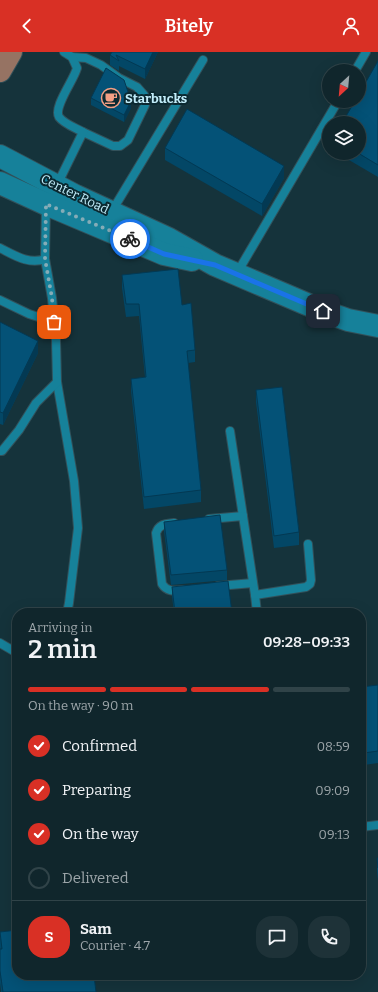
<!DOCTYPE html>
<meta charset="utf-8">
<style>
body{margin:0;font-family:Bitter,serif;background:#1e3238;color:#f1f3f6;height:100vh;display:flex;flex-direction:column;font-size:15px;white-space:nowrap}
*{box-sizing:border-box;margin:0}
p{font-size:13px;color:#9ca5a9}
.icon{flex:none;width:22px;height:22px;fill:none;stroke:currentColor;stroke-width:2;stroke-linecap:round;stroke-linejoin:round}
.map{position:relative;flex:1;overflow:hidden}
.details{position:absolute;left:12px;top:556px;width:354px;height:372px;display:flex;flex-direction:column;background:#10262c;border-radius:16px;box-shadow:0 4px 16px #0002,0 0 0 1px #304348}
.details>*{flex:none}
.needle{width:26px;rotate:206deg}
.tools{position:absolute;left:322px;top:12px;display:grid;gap:8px}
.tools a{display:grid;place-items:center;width:44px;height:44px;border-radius:50%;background:#10262c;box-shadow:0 4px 16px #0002,0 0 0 1px #304348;font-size:20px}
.pin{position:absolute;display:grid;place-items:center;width:34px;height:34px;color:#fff;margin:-17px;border-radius:8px;box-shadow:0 2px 6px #0006}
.courier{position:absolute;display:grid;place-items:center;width:40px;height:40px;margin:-20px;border:3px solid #1a73e8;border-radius:50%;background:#fff;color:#222;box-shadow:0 1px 5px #0007}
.headline em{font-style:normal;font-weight:600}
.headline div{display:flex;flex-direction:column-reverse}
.headline{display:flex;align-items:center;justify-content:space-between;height:68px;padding:0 16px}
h1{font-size:26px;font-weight:600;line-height:30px}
.bar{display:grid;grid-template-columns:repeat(4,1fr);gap:6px 4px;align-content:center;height:48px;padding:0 16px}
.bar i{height:5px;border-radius:3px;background:#304348}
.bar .active{background:#d93025}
.bar p{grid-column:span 4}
.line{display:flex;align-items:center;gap:10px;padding:0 16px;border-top:1px solid #304348}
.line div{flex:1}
.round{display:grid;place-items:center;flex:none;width:42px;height:42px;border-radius:16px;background:#1e3238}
ol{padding:0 16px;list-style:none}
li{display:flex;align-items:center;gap:12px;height:44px}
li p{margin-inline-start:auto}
li .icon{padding:4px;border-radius:50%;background:#d93025;color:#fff;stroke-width:4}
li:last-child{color:#9ca5a9}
li i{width:22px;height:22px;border:2px solid #304348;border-radius:50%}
header{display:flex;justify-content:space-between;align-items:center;height:52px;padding:0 16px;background:#d93025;color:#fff;font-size:18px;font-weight:600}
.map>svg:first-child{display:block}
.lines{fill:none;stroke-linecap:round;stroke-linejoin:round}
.lane-casing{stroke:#32515a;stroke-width:10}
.secondary-casing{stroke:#32515a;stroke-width:24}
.primary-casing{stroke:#32515a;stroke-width:24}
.lane{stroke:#16819a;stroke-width:8}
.secondary{stroke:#16819a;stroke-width:22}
.primary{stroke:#967363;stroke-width:22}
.wall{fill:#034766}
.shaded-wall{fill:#033953}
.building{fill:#045277;stroke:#033953}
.done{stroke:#85acb7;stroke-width:4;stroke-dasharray:0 7.2}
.route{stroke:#1a73e8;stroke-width:5}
.labels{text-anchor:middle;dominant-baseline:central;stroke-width:4;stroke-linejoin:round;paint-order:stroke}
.poi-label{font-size:13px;font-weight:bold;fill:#c2edfa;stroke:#0b2931;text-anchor:start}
.street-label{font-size:13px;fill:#c2edfa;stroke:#0b2931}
</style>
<header><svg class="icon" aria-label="back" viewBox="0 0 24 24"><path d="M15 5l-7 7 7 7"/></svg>Bitely<svg class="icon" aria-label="person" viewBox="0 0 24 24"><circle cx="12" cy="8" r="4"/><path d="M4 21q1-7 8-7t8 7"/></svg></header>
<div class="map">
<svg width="378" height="940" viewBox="0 0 378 940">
<rect width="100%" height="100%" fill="#15333b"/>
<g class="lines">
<defs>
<g id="lane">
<path d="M72,5L86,6L101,13L119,26L137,35L144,43L145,53L128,88L120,94H113L83,80"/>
<path d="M355,19L366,0"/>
<path d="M57,133L83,80C76,76 64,72 59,65C53,55 74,28 77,16L72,5L64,0"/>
<path d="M46,153L45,207L52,246L56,288L57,330L74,429L78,476L69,551L67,561"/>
<path d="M112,159L203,8"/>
<path d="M0,196C14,203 29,213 45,207"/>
<path d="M237,221L338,49"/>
<path d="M0,248L29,262L54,270"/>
<path d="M230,379L255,543"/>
<path d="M0,399H2L19,378L36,351L57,330"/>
<path d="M209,467L243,464"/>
<path d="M174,471C165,472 159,472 156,481L162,532C167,540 174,539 183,538"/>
<path d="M218,534L253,531"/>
<path d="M257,561L255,543L306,535L310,532L311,528L308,492"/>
<path d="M0,591L17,601"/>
<path d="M361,775L378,773"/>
</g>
<g id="secondary">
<path d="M0,104L76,144L169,187L215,213L323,259L348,268L378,274"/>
<path d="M0,131L46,152L164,202L192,208"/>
</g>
<path id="primary" d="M0,19L11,0"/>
</defs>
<!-- lane casing -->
<use href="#lane" class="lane-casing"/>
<!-- secondary casing -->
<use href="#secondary" class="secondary-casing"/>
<!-- primary casing -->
<use href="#primary" class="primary-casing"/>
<!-- lane -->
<use href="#lane" class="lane"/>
<!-- secondary -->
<use href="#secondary" class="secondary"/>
<!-- primary -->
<use href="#primary" class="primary"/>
</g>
<!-- wall -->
<g class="wall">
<path d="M158,0L145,27L119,14V19L110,13V3Z"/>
<path d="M378,9V125L337,101H359Z"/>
<path d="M91,46L131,56L124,70L91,53Z"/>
<path d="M165,96L284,126L262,164L165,108Z"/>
<path d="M122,223L182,253L195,298V310L188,311L201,438V450L144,457L131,339V327L145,325L139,264L126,265L122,236Z"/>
<path d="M0,270L38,301L3,373L0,372Z"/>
<path d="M256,338L299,480V493L274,496L256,350Z"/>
<path d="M164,470L227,518V528L171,533L164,479Z"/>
<path d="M172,535L232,561H174L172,544Z"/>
<path d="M378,633V711L364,713L361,687V635Z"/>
<path d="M377,806H378V829L377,818Z"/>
<path d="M0,880L96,940H1L0,931Z"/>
</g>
<!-- shaded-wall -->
<g class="shaded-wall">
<path d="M153,0H158L145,27V17Z"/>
<path d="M131,49V56L124,70V63Z"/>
<path d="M284,114V126L262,164V152Z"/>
<path d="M38,289V301L3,373V361Z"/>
</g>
<!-- building -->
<g class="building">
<path d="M112,0H153L145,17L116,3L119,9L110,3Z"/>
<path d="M378,9V113L358,101H359V71H342L355,49H359V42Z"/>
<path d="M106,16L124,28L131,49L124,63L91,46Z"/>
<path d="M187,57L284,114L262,152L165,96Z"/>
<path d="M178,217L182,253L191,251L195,298L187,299L201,438L144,445L131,327L146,325L139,252H126L122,223Z"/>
<path d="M0,270L38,289L3,361L0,360Z"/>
<path d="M282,335L299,480L274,484L256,338Z"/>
<path d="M220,463L227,518L171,523L164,470Z"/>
<path d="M228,529L232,561H175L172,535Z"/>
<path d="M378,633V699L364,701L361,675V635Z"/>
<path d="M377,806H378V816Z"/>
<path d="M17,878V923H94L96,940H3L0,919V897H2L0,880Z"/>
</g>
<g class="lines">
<!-- done -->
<path class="done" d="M54,270L52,246L45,207L46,152L130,187"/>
<!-- route -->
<path class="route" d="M130,187L164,202L215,213L323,259"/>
</g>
<!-- icons -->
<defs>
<symbol id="cafe-ring" viewBox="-11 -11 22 22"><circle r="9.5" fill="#0b2931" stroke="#f39f84" stroke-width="1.5"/><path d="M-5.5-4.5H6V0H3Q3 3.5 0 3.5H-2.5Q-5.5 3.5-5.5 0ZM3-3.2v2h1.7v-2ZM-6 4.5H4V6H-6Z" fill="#f39f84"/></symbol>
</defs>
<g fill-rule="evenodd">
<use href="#cafe-ring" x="100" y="35" width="22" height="22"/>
</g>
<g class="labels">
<!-- poi labels -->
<g class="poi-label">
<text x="125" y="46">Starbucks</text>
</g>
<!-- street labels -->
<g class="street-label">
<text transform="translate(75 142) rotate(26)">Center Road</text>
</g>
</g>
</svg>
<div class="tools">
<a><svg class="needle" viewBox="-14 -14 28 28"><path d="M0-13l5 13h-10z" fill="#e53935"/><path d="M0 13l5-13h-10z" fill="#9ca5a9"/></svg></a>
<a><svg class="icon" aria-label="layers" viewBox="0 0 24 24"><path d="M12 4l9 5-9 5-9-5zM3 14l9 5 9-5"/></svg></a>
</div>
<div class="pin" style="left:54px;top:270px;background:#ea580c"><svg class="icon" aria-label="bag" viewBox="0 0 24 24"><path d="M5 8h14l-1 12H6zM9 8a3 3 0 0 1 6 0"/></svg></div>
<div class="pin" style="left:323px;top:259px;background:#1f2937"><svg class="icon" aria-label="home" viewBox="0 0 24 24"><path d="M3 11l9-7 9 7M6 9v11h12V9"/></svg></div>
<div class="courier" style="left:130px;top:187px"><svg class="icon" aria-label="bike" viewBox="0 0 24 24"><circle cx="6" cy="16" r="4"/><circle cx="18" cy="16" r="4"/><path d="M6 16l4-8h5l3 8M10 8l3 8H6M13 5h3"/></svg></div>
<section class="details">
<div class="headline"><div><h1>2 min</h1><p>Arriving in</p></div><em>09:28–09:33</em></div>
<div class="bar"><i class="active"></i><i class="active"></i><i class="active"></i><i></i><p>On the way · 90 m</p></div>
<ol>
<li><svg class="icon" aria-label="check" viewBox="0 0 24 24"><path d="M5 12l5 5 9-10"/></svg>Confirmed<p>08:59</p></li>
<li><svg class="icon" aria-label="check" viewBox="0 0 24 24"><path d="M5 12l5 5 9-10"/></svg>Preparing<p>09:09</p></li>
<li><svg class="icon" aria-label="check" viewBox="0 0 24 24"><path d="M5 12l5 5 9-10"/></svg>On the way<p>09:13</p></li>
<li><i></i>Delivered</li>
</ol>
<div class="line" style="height:72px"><b class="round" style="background:#d93025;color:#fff">S</b><div><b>Sam</b><p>Courier · 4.7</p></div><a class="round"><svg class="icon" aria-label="chat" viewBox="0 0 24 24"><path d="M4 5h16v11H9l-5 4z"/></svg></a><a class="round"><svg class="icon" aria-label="phone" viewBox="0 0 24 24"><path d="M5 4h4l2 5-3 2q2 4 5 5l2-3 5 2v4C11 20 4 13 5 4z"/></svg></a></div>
</section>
</div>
